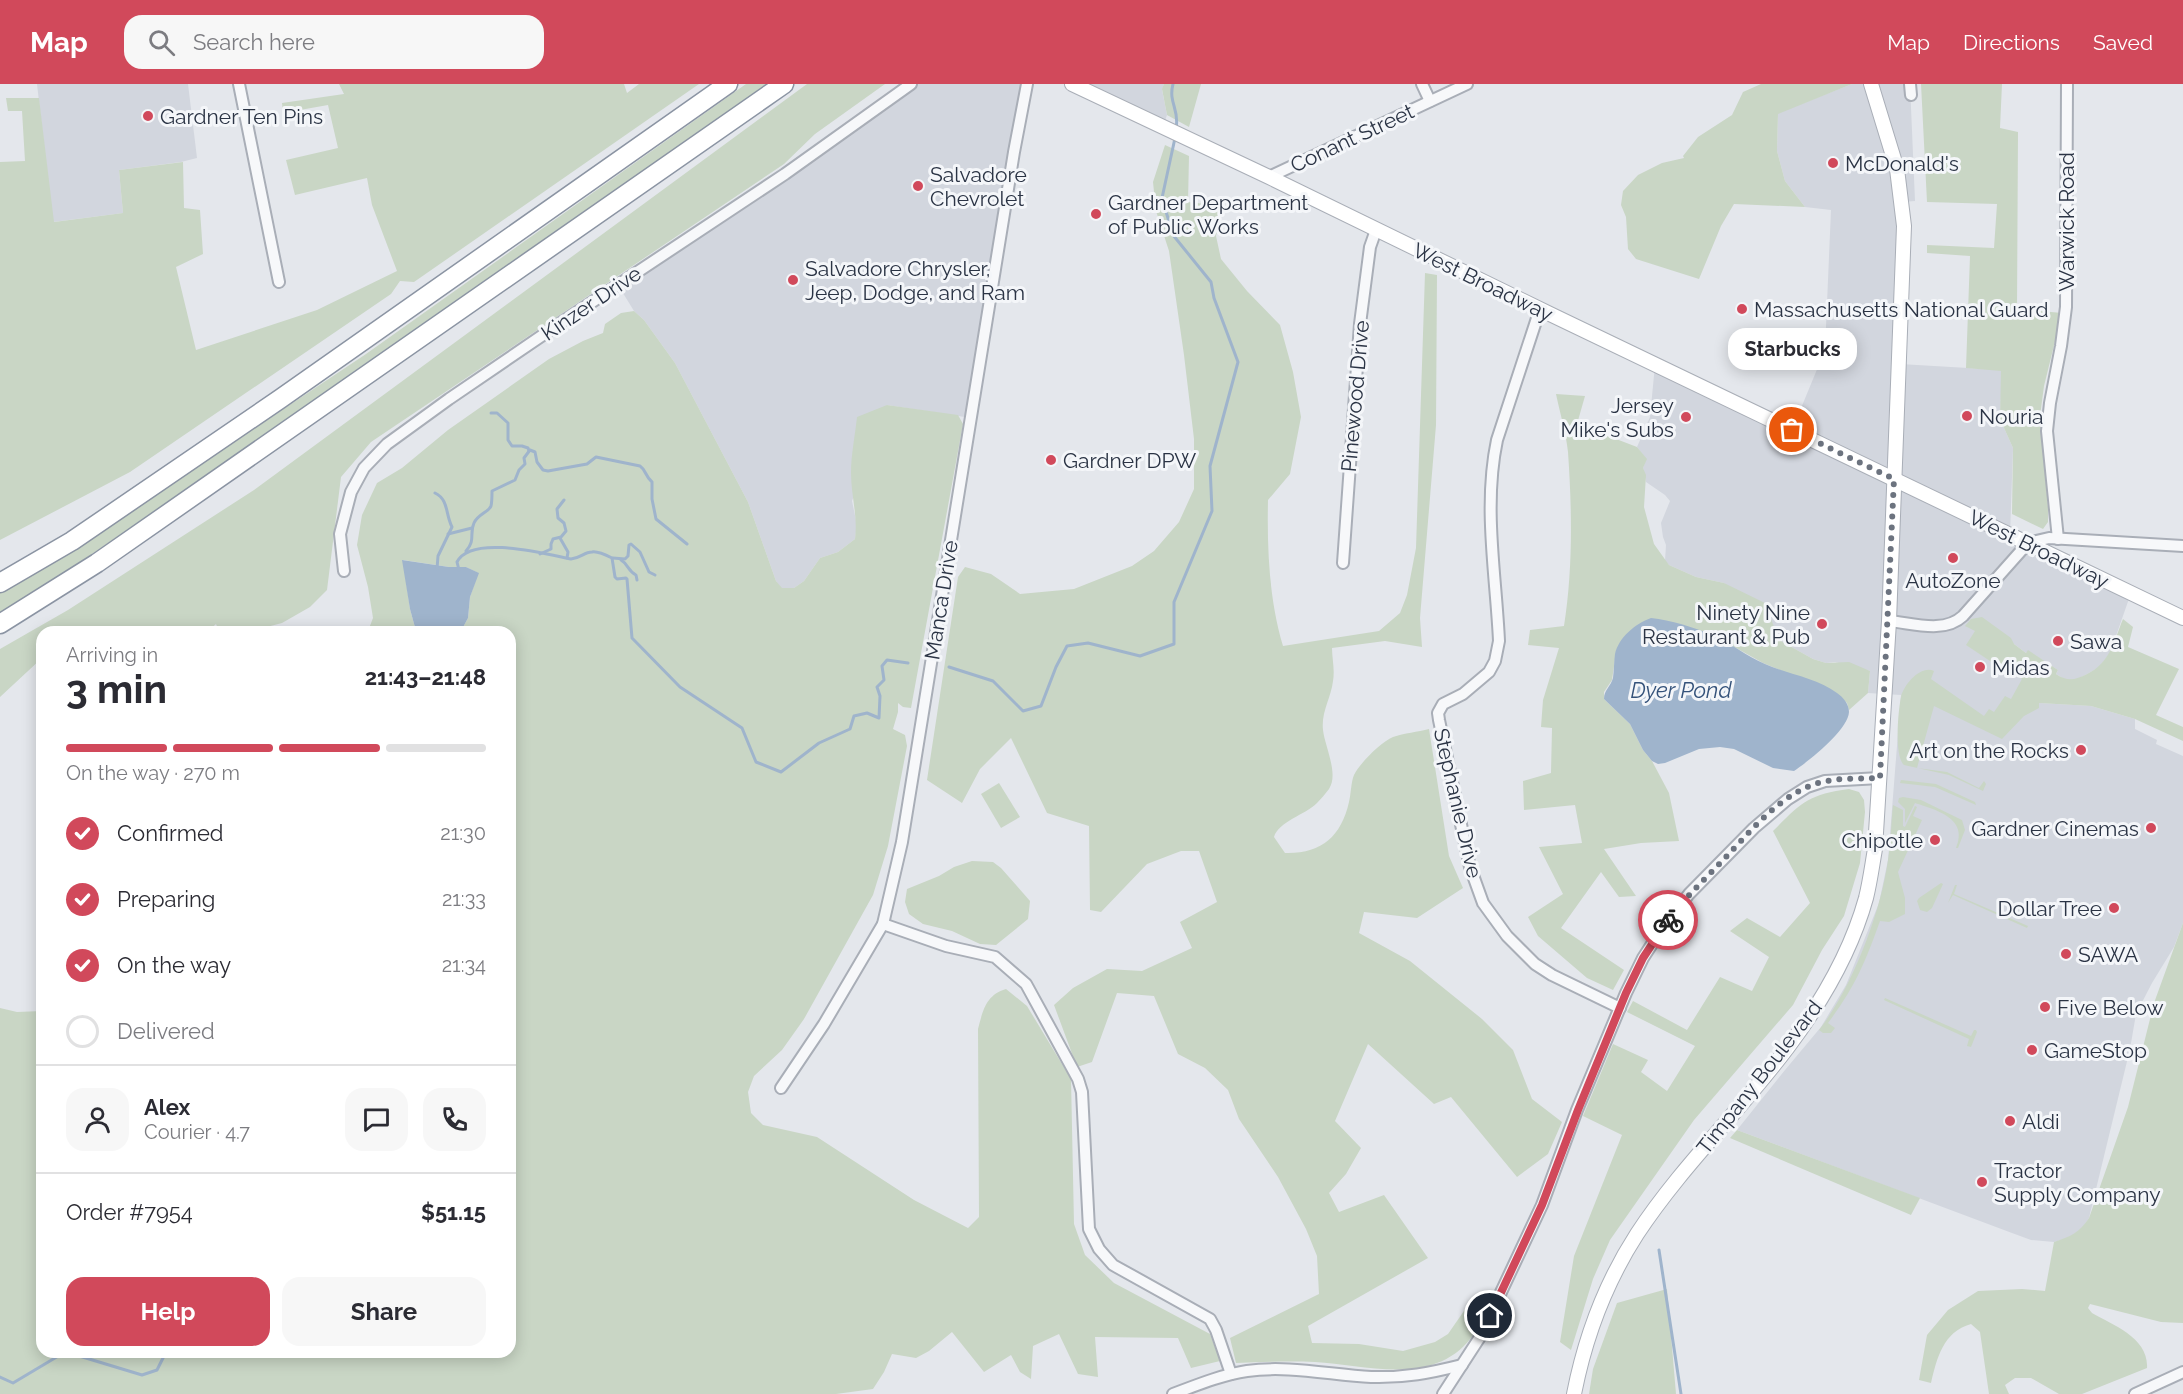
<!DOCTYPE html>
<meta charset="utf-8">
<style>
body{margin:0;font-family:Raleway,sans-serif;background:#f7f7f7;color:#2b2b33;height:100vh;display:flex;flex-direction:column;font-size:22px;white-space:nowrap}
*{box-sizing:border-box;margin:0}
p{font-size:20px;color:#7c7c81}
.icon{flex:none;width:33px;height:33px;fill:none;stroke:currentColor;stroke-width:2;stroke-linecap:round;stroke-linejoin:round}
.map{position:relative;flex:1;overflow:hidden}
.panel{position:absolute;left:36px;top:542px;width:480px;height:732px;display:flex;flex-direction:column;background:#fff;border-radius:18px;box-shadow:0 3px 15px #0003}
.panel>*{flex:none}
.pin{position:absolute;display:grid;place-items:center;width:51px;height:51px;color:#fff;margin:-26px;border:3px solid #fff;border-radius:50%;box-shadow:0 2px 6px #0007}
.courier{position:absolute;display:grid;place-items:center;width:60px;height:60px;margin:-30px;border:4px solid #d1495b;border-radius:50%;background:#fff;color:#222;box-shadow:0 2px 8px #0007}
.bubble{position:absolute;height:42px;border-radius:18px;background:#fff;box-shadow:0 3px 15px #0003;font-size:20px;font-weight:700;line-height:42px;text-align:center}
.headline em{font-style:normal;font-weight:700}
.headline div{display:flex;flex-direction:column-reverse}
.headline{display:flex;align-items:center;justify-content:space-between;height:102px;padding:0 30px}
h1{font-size:39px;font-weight:700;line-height:45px}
.bar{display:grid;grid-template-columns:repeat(4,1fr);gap:9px 6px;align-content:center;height:72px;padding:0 30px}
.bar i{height:8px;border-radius:4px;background:#e1e1e2}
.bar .active{background:#d1495b}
.bar p{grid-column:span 4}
.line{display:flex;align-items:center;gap:15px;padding:0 30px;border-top:2px solid #e1e1e2}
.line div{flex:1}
.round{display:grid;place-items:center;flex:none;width:63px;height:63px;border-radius:18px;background:#f7f7f7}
ol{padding:0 30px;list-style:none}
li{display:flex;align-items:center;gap:18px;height:66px}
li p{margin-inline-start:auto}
li .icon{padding:6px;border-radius:50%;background:#d1495b;color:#fff;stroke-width:4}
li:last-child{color:#7c7c81}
li i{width:33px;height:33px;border:3px solid #e1e1e2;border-radius:50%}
.action{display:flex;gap:12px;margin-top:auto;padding:12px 30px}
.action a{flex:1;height:69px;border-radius:18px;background:#d1495b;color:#fff;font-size:24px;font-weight:700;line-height:69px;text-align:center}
.action a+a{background:#f7f7f7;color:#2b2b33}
header{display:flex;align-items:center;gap:36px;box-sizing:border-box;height:84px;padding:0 30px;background:#d1495b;color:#fff}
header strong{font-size:28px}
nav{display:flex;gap:33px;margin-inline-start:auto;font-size:21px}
.search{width:420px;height:54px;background:#f7f7f7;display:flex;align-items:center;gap:15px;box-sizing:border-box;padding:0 21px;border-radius:18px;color:#7c7c81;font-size:22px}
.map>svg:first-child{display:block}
.built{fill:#d2d6de}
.green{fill:#c9d6c5}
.water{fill:#9fb4cc}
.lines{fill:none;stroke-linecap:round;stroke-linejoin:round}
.stream{stroke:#9fb4cc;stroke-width:3}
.street-casing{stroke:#a9aeb7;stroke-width:14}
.secondary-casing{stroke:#a9aeb7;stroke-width:16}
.highway-casing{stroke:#8b94a3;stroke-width:21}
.street{stroke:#f7f8fa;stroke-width:10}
.secondary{stroke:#fff;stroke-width:14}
.highway{stroke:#fff;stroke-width:18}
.done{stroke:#6c737f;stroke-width:6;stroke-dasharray:0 10.8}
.route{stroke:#d1495b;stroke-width:8}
.poi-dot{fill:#d1495b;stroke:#f4f6f9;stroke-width:2}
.labels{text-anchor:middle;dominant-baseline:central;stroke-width:6;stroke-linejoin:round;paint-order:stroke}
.poi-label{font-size:21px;fill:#2b3445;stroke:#f4f6f9;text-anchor:start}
.street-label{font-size:21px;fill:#2b3445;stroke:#f4f6f9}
.water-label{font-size:22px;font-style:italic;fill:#34527a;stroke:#f4f6f9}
</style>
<header>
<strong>Map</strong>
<div class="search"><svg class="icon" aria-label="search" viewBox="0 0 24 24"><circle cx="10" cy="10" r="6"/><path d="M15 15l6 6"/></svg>Search here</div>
<nav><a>Map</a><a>Directions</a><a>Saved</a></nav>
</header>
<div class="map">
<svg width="2183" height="1310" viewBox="0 0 2183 1310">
<rect width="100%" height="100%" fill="#e4e7ec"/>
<!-- built -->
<g class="built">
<path d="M37,0H188L197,74L181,78L119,86L123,129L53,138Z"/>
<path d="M911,0H1027L971,334L887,321L852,417L857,441L855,455L838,468L820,474L804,497L794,504H781L776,497L748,418L675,279L644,236L634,227L618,201Z"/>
<path d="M1072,0H1164L1162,6L1167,31L1163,43Z"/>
<path d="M1852,0H1910L1915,117L1903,118L1900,280L2002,286L2000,335L2013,364L2010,451L2131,509L2110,569L2098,584L2076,596H2066L2056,590L2058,586L2028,567L2026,569L2014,560L1975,547L2005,587L2022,595L2039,619L2091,622L2135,635V645L2157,656L2156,660L2183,672V839L2174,863L2152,899L2136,930L2130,965L2089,1134L2081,1146L2068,1154L2054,1158L2031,1156L2012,1149L1737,1046L1785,986L1821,943L1846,901L1879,819L1888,776L1901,611L1868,609L1870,587L1835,578L1826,579L1813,575L1779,556L1724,499L1696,493L1669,481L1665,477L1666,461L1663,453L1661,439L1670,417L1665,411L1646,398L1643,384L1646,375L1637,363L1650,333L1655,281L1792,346L1825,266L1831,126L1805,123L1785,97L1777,67L1778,29Z"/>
</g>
<!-- green -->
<g class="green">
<path d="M339,0H624L627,9L639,0H699L414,198L400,197L391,210L130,388L0,456V78L25,77L22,27H8L6,14H39L54,138L123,129L119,86L183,78L184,124L200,126L203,170L176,183L196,266L317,226L397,187L372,121L367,94L295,111L286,76L338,64L328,21L283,29L282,19L344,10Z"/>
<path d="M746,0H768L638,90L457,222L282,342L71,484L0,529V509L125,431L366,270Z"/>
<path d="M807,0H885L815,50L784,80L371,358L341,393L327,506L310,523L282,539L251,547H219L216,540L207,548H42V574L0,613V565L68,526L254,406Z"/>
<path d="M1164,0H1201L1189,43L1167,31L1162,5Z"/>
<path d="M1761,0H1852L1778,30L1777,67L1785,97L1805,123L1734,120L1721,142L1699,195L1636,175L1628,165L1626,133L1621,121L1623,107L1638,91L1662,79L1684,74L1683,72L1698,53L1732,31L1743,8Z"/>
<path d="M1921,0H2002L2000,44L2018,48L2017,225L2062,229L2044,302L2040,332L2048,423V438L2043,445L2012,430L2013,364L2000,335L2001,287L1966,284L1970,172L1927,169V161L1994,164L1997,120L1927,118Z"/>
<path d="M1165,61L1189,72L1188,118L1223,122L1216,152L1221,175L1247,207L1280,241L1293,288L1301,333L1290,390L1268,416C1267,465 1269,515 1283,562L1379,547L1400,529L1407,511L1416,464L1425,189L1437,191L1436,341L1420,534L1422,563L1385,557L1332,564C1332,574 1335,586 1333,597C1331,614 1321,628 1323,646C1325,663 1339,690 1329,705C1325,710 1321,715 1317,719C1305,731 1279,737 1274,753L1285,769C1321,770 1341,753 1349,718C1351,710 1351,698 1354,691C1360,679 1381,658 1393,653C1404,649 1418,648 1429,645L1449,772L1463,804L1417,834L1364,828L1359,849L1410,877L1482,935L1513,966L1532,1015L1562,1038L1548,1070L1517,1093L1451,1013L1434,1020L1368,960L1335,1037L1361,1064L1346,1090L1329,1109L1339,1128L1384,1111L1428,1174L1308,1242L1312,1259L1359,1260L1403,1267L1435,1258L1448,1250L1475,1211L1484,1212C1486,1229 1481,1240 1471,1254C1433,1303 1366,1281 1315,1278C1288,1277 1262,1278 1236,1279L1230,1254L1319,1210L1317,1172L1306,1145L1278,1093L1239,1035L1228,1006L1205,984L1178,970L1154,912L1117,909L1092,978L1077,983L1054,921L1073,904L1107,885L1142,887L1192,864L1180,838L1217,818L1199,767H1181L1147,780L1101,828L1090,826L1089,742L1047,729L1011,654L980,685L962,719L927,696L958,493L965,483L991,490L1020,510L1074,505L1132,482L1154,467L1179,438L1194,405V355L1184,271L1169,167L1156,127L1153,98Z"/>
<path d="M634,227L644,236L675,279L748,418L776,497L782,504H794L804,497L820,474L838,468L855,455C858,433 851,411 851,389C851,371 855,352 857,333L887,321L958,331L963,340L911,624L903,623L898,619V628L893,645L905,651L907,662L888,762L873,811L804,935L782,966L754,992L748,1008L751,1029L763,1041L817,1053L914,1116L968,1144L979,1133L978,945C983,926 986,911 1006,905L1027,922L1071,995L1074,1140L1085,1171L1114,1199L1210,1250L1220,1277L1191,1284L1178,1254L1095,1253L1098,1293L1078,1290L1059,1250L1033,1262L1031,1295L1020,1288L1011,1271L984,1288L952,1248L929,1267L916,1274L892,1270L884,1288L873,1305L836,1310H0V924L17,928L42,927V1268H510V548L461,547L468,534L470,513L478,489L466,483H449L403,476L410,525L416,547H368L373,534L368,503L357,461L362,431L377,399L402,384L448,346L549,275L583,257L603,249L605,240L621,229Z"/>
<path d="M1556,310L1585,312L1577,340L1637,363L1647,375L1643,384L1646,391L1644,423L1654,460L1669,481L1696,493L1724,499L1765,519L1779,556L1813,575L1826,579L1849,578L1870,587L1868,609L1849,626L1847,619L1836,609L1763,579L1713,551L1616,568L1612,596L1604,608V615L1630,640L1643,666L1652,677L1669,709L1679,757L1641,759L1604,765L1636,812L1619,813L1601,788L1561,844L1624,886L1613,906L1587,894L1538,852L1528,833L1563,810L1539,763L1582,759L1575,721L1524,726L1523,697L1551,689L1552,644L1541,643L1543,616L1559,564L1528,561L1530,546L1564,542C1573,485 1572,426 1568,368C1566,349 1560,329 1556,310Z"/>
<path d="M1982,533L2011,554L2014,560L2026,569L2028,566L2058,586L2056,590C2068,598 2075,596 2087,590C2110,579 2114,557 2123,535L2133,543L2128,563L2179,585L2156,631L2183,643V657L2135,635L2091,622L2039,619V624L2024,632L2002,655L1934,622L1917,684L1947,688L1979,704L1984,697L1986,700L1983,707L1949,691L1904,681C1894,673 1898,627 1901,613C1904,600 1921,581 1934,587L1931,595L1984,632L1989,625L1994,628L2005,612L2011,615L2022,595L2005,587L1966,561L1975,547L1965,542L1971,535Z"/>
<path d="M1901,696L1936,700L1975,718L1976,721L1935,703L1900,699Z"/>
<path d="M999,699L1020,733L1001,744L981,710Z"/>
<path d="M1849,705L1859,708L1864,716L1865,728L1860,779L1844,832L1822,866L1793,921L1694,1036L1610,1156L1593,1195L1571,1266L1560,1258L1574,1172L1622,1051L1583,1032L1613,960L1648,976L1641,988L1667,1007L1695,962L1627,928L1633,917L1687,946L1720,893L1752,907L1769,873L1730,847L1747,834L1780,853L1810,819L1773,747C1800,720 1808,710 1849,705Z"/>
<path d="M1903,713L1921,716L1962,736L1965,746L1958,764H1956C1969,734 1936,726 1915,719L1905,739V725L1898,718L1899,714Z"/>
<path d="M1893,721L1903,726V742L1905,743L1915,722L1917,723L1913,732L1922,736L1898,788L1905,814V830L1889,838L1880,837C1865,879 1855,903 1828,939L1835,944L1831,949H1823L1819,946C1852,904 1881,828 1888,776C1891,758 1891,739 1893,721Z"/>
<path d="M972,777L993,778L1001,784L1030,817L1028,835L996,861L980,860L952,847L923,840L909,830L905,818L907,805L939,792L954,783Z"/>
<path d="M1941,799L1943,800L1932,824L1927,828L1920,826L1917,817L1919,814Z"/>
<path d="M1955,801H1957L1954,810L2028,842L2027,844L1953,811L1948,819Z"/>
<path d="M2183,839V1239L2161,1238L2090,1220L2088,1224L2092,1229C2113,1241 2149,1254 2147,1284L2082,1310H2059L2031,1294H2015L2005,1301L2009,1310H1989L1980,1248L1971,1240C1943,1248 1937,1274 1931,1299L1919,1296L1927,1251L1948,1226L1978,1207L2022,1205L2045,1207L2054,1158C2070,1153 2080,1148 2089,1134L2128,1023L2154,919Z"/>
<path d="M1885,914L1971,952L1974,946H1976L1977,948L1971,963L1967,962L1969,955L1884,916Z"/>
<path d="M1737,1046L1920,1114L1911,1131L1730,1054Z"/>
<path d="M1667,1205L1676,1310H1589L1593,1285L1617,1219Z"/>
</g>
<!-- water -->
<g class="water">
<path d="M402,476L449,483H466L479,489L470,513L468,534L461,547H416L410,525Z"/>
<path d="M1651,534C1671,536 1693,543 1712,551C1731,559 1746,572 1765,580C1787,590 1817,594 1837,609C1843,613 1849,620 1849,628C1848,646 1809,677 1794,687L1773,684L1734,665L1720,663L1699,665L1665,679L1658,680L1652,677L1643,666L1630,640L1604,615C1604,606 1611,602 1613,594C1614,586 1614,578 1615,570C1619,553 1635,540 1651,534Z"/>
</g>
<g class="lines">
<!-- stream -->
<g class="stream">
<path d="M1173,0C1168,19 1180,26 1176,44"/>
<path d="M491,329H497L508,339V356L512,362H522L528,364L529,367"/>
<path d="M435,409C449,416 445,429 452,443L438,472L437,485"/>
<path d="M448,450L472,444"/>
<path d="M560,454L568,468L567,474"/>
<path d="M466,467C476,456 469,450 474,439C478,430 489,428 491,422C492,418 492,412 492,407L515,396L519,386L525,380L524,374L530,366L535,368L537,378L543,386L548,387L587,380L596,373L640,382C646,386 645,392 652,398V415L656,435L687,460"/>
<path d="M540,470L551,465V460L553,455L561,453L566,447L564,439L558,434L557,425L564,416"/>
<path d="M613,474L625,475L628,472L629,461L631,460L640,468L649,488L655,491"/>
<path d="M621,476C628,480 628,487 636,491L637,496"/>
<path d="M459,486L457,478C471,450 546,470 571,475C581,474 584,468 592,468C597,467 608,472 612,474L615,493L617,495L626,494L627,495L632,554L680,603L742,644L756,678L781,688L819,659L850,645L854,632L867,629L879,634L880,612L877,603L884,596L882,582L887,576L908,579"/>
<path d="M949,583L993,597L1023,627L1041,622L1056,583L1067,562L1088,559L1140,572L1174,560V518L1212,427L1210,382L1238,278L1214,214L1211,198L1173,151L1162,114L1175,54"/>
<path d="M1659,1166L1681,1310"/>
<path d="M66,1268L142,1291L157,1286L166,1268"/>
<path d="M0,1293L13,1299L65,1268"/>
</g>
<defs>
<g id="street">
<path d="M239,0L279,198"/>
<path d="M1422,0L1430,17"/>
<path d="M1910,0L1911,11"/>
<path d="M1269,93L1467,0"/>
<path d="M1540,225L1497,356C1483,422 1496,491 1499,557L1495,577L1489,588L1463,610L1443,620L1438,629L1439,636L1470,783L1483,819L1507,852L1535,880L1552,891L1620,924"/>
<path d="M2058,455L2047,347L2050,319L2061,262L2066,223L2067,0"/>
<path d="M1343,479L1360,240L1370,163L1376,146"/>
<path d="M344,487L340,450L351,408L364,384L387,360L449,315L562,238L785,90L911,0"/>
<path d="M1889,537C1912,539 1944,550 1963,532L2028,459L2049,454L2183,462"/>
<path d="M883,840L946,862L995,873L1026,900L1078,995L1082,1008L1089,1145L1099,1165L1113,1181L1210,1235L1216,1246L1231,1290"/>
<path d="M781,1004L824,940L883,840L902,758L1014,68L1027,0"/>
<path d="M1173,1310C1197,1301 1221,1291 1247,1287C1288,1281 1331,1291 1371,1293C1405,1294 1430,1289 1462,1281"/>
<path d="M1443,1310L1480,1253L1510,1189L1542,1121L1577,1026L1626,909L1643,874L1663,843L1689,810L1754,744L1788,715L1807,703L1825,697L1880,694"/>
<path d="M2135,1310L2183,1288"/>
</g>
<g id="secondary">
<path d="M1072,0L1269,93L1552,231L2183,534"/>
<path d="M1574,1310C1585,1254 1606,1198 1637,1150C1681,1083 1740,1027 1788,963C1821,919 1851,868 1866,814C1870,798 1872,782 1875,765L1889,537L1904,142L1897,85L1871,0"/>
</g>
<g id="highway">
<path d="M0,499L72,457L280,315L728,0"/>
<path d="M0,540L97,479L784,0"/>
</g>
</defs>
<!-- street casing -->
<use href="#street" class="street-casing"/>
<!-- secondary casing -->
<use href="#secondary" class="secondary-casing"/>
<!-- highway casing -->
<use href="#highway" class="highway-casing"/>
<!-- street -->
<use href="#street" class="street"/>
<!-- secondary -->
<use href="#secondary" class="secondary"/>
<!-- highway -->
<use href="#highway" class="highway"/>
</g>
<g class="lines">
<!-- done -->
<path class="done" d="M1668,836C1685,814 1705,795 1724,775C1750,748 1776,715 1812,701C1833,693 1858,695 1880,694L1894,395L1792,346"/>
<!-- route -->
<path class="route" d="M1490,1232L1542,1121L1578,1026L1626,909L1643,874L1668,836"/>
</g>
<!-- markers -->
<g class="poi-dot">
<circle cx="148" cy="32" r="6"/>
<circle cx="1833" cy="79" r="6"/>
<circle cx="918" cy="102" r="6"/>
<circle cx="1096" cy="130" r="6"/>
<circle cx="793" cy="196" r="6"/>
<circle cx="1742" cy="225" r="6"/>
<circle cx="1967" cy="332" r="6"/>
<circle cx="1686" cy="333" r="6"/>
<circle cx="1051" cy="376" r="6"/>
<circle cx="1953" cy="474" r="6"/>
<circle cx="1822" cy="540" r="6"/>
<circle cx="2058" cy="557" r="6"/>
<circle cx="1980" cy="583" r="6"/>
<circle cx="2081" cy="666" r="6"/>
<circle cx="2151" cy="744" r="6"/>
<circle cx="1935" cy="756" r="6"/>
<circle cx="2114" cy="824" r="6"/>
<circle cx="2066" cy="870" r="6"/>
<circle cx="2045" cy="923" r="6"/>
<circle cx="2032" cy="966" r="6"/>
<circle cx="2010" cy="1037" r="6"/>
<circle cx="1982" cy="1098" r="6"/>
</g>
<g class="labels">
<!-- poi labels -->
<g class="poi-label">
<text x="160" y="32">Gardner Ten Pins</text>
<text x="1845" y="79">McDonald's</text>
<text x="930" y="90">Salvadore<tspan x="930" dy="24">Chevrolet</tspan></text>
<text x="1108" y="118">Gardner Department<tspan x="1108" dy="24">of Public Works</tspan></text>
<text x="805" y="184">Salvadore Chrysler,<tspan x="805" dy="24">Jeep, Dodge, and Ram</tspan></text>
<text x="1754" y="225">Massachusetts National Guard</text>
<text x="1674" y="321" text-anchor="end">Jersey<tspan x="1674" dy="24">Mike's Subs</tspan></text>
<text x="1979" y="332">Nouria</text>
<text x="1063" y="376">Gardner DPW</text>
<text x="1953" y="496" text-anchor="middle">AutoZone</text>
<text x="1810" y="528" text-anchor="end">Ninety Nine<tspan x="1810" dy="24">Restaurant &amp; Pub</tspan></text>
<text x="2070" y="557">Sawa</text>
<text x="1992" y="583">Midas</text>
<text x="2069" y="666" text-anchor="end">Art on the Rocks</text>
<text x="2139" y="744" text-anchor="end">Gardner Cinemas</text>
<text x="1923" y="756" text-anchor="end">Chipotle</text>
<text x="2102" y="824" text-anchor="end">Dollar Tree</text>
<text x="2078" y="870">SAWA</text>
<text x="2057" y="923">Five Below</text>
<text x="2044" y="966">GameStop</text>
<text x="2022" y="1037">Aldi</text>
<text x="1994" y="1086">Tractor<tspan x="1994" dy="24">Supply Company</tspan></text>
</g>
<!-- street labels -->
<g class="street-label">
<text transform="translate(1352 54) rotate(-25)">Conant Street</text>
<text transform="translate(2066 138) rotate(-90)">Warwick Road</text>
<text transform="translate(1483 198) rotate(26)">West Broadway</text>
<text transform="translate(591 219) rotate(-34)">Kinzer Drive</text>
<text transform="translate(1355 312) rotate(-85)">Pinewood Drive</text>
<text transform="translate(2039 465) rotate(26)">West Broadway</text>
<text transform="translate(941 516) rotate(-81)">Manca Drive</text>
<text transform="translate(1458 719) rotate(77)">Stephanie Drive</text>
<text transform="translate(1759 993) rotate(-52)">Timpany Boulevard</text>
</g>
<!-- water labels -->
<g class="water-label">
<text x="1681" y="606">Dyer Pond</text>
</g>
</g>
</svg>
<div class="pin" style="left:1792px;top:346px;background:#ea580c"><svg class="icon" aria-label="bag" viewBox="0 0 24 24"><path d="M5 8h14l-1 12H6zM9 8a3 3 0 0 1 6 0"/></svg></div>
<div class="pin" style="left:1490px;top:1232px;background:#1f2937"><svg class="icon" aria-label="home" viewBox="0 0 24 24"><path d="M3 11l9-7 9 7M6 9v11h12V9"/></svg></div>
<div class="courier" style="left:1668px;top:836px"><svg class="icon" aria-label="bike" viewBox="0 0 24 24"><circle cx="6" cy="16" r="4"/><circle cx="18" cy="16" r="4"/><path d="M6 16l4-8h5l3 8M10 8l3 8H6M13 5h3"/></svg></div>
<div class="bubble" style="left:1728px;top:244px;width:129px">Starbucks</div>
<section class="panel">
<div class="headline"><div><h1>3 min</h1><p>Arriving in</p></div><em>21:43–21:48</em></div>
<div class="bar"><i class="active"></i><i class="active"></i><i class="active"></i><i></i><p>On the way · 270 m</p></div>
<ol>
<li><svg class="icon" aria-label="check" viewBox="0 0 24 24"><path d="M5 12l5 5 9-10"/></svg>Confirmed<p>21:30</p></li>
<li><svg class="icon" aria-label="check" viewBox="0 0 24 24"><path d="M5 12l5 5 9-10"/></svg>Preparing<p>21:33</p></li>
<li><svg class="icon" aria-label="check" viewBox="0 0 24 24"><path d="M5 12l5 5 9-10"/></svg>On the way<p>21:34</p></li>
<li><i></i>Delivered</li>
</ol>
<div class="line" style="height:108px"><a class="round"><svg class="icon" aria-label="person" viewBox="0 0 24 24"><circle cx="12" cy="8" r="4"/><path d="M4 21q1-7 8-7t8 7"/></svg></a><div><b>Alex</b><p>Courier · 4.7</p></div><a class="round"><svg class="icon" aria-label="chat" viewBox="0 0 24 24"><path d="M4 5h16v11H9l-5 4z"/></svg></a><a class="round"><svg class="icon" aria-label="phone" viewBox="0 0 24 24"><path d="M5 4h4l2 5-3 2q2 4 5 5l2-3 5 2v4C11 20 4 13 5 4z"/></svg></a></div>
<div class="line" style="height:78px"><div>Order #7954</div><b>$51.15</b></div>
<div class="action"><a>Help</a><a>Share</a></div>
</section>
</div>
